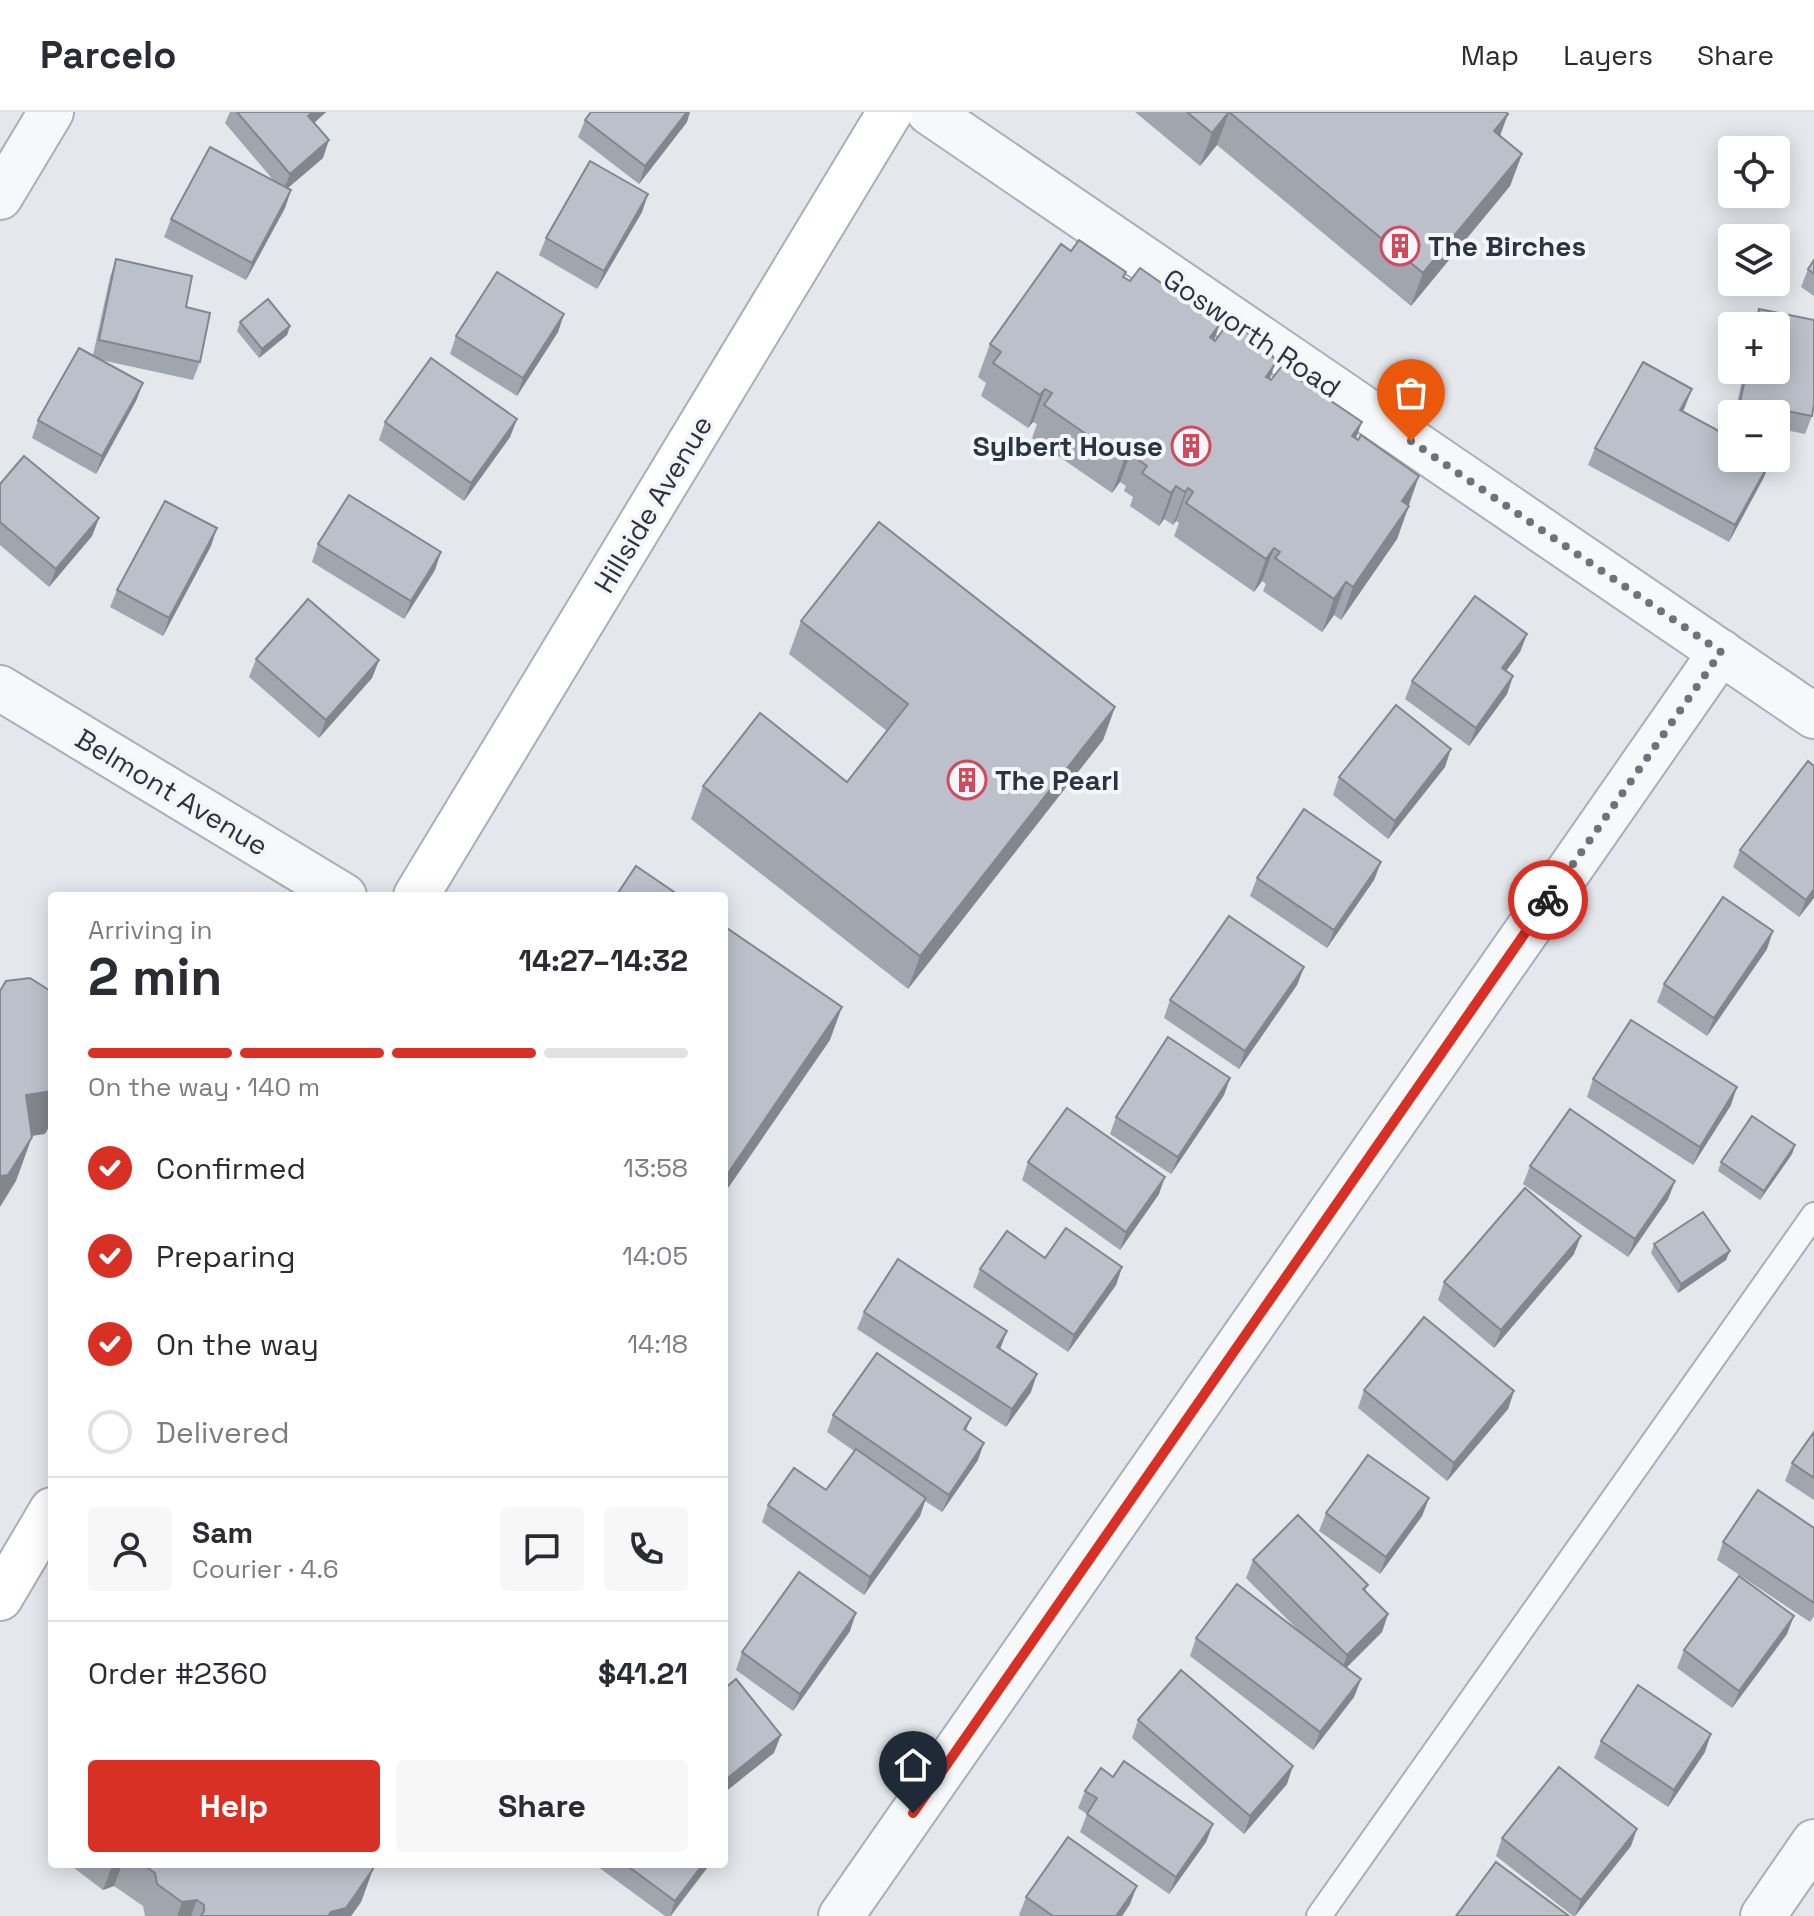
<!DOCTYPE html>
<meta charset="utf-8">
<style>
body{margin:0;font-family:"Space Grotesk",sans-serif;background:#f7f7f7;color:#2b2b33;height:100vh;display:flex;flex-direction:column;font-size:30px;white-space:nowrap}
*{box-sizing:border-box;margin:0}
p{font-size:26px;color:#7c7c81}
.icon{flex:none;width:44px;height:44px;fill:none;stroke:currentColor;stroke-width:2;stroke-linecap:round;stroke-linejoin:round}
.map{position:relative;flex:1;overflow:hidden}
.sheet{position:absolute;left:48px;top:780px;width:680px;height:976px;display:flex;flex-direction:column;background:#fff;border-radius:8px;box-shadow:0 4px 20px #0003}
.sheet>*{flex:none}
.tools{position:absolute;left:1718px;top:24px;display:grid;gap:16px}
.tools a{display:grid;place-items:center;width:72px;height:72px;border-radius:8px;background:#fff;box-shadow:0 4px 20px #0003;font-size:40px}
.pin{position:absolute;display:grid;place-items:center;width:68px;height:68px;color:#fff;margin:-82px -34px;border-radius:50% 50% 50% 0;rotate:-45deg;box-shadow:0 0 8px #0007}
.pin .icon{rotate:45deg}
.courier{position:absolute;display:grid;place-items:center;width:80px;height:80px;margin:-40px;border:6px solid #d93025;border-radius:50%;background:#fff;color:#222;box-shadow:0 2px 10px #0007}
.head em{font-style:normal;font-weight:700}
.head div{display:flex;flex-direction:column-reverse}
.head{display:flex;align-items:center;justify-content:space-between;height:136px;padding:0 40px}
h1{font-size:52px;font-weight:700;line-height:60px}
.bar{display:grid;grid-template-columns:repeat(4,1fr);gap:12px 8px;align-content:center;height:96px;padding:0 40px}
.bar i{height:10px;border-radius:6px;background:#e1e1e2}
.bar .current{background:#d93025}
.bar p{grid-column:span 4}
.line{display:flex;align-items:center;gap:20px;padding:0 40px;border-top:2px solid #e1e1e2}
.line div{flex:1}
.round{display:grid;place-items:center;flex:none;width:84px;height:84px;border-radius:8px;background:#f7f7f7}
ol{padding:0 40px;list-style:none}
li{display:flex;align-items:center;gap:24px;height:88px}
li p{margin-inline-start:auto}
li .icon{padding:8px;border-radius:50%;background:#d93025;color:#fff;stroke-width:4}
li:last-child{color:#7c7c81}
li i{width:44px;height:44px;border:4px solid #e1e1e2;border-radius:50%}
.cta{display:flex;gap:16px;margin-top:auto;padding:16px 40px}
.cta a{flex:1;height:92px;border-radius:8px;background:#d93025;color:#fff;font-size:32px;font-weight:700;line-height:92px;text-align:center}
.cta a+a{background:#f7f7f7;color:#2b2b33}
header{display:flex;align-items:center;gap:48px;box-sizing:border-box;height:112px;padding:0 40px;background:#fff;border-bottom:2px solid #e1e1e2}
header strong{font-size:38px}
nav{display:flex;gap:44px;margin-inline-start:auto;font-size:28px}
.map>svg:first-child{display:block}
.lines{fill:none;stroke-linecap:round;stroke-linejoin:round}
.service-casing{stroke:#a9aeb7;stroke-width:28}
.minor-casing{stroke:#a9aeb7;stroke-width:48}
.secondary-casing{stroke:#a9aeb7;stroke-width:48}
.service{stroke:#f7f8fa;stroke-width:24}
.minor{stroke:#f7f8fa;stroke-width:44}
.secondary{stroke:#fff;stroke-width:44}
.wall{fill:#a1a5ae}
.shaded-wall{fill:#83868d}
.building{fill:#bbc0ca;stroke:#83868d;stroke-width:2}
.done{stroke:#6c737f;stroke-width:8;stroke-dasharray:0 14.4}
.route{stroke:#d93025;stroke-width:10}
.labels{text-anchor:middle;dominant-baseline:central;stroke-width:8;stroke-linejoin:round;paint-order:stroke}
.poi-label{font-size:28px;font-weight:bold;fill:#2b3445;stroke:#f4f6f9;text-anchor:start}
.street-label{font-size:28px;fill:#2b3445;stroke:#f4f6f9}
</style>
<header>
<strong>Parcelo</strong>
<nav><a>Map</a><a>Layers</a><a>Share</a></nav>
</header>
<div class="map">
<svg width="1814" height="1804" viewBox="0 0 1814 1804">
<rect width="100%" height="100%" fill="#e4e7ec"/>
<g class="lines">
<defs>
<path id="service" d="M1319,1804L1814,1103"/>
<g id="minor">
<path d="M929,0L1814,604"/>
<path d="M0,85L51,0"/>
<path d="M0,576L344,784"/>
<path d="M841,1804L1721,540"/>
<path d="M1763,1804L1814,1730"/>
</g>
<g id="secondary">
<path d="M416,784L890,0"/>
<path d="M0,1486L52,1398"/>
</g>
</defs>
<!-- service casing -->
<use href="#service" class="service-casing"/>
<!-- minor casing -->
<use href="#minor" class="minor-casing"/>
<!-- secondary casing -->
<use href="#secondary" class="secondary-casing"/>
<!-- service -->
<use href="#service" class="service"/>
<!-- minor -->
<use href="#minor" class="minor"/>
<!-- secondary -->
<use href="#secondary" class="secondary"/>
</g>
<!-- wall -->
<g class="wall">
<path d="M230,0H326L314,11L323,46L288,76L291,78L285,96L246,168L164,125L171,107L274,69L225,11Z"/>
<path d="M1135,0H1506L1500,23L1522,42L1510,74L1411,194L1217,33L1200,54Z"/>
<path d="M585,8L687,10L639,72L578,25Z"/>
<path d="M648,82L642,100L597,177L539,143L546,126Z"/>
<path d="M1071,139L1126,160L1124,165L1356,327L1409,394L1397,427L1341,508L1334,503L1322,520L1263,479L1266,472L1262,469L1254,480L1174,424L1179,411L1176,409L1173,413L1164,407L1159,414L1130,394L1133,385L1124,379L1126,374L1120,370L1112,381L1032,326L1037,312L1033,310L1028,316L981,284L986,271L978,265L990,232Z"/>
<path d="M116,147L186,195L200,250L193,268L101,248L143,271L136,289L96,362L32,326L38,308L93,243L110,165Z"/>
<path d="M1814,148V184L1801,175L1808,157Z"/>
<path d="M1759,197L1814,208V292L1812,304L1805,322L1776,316V302H1735L1744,258H1776V214H1753Z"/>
<path d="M564,202L558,220L517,284L450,242L456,224Z"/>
<path d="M240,210L290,214L287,223L259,246L237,219Z"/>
<path d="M1685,295L1683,299L1764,365L1729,430L1588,353L1595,336Z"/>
<path d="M517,307L510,325L464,389L379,328L385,310Z"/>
<path d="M0,372L99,406L92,424L49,475L0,433Z"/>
<path d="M318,432L435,458L404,507L312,450Z"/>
<path d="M211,434L163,524L110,495L117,478Z"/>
<path d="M801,509L1115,595L1103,628L908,877L691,707L703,674L847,670L887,619L789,542Z"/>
<path d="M1527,522L1520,540L1506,559L1513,564L1507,582L1469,634L1405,587L1412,569Z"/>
<path d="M256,547L379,548L372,566L319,626L249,565Z"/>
<path d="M1445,655L1388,727L1333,683L1339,665Z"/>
<path d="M1740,738L1814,786L1799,805L1733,755Z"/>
<path d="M1381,750L1374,768L1327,836L1250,784L1257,766Z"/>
<path d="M1767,837L1707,924L1657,890L1664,872Z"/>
<path d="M1304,855L1297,873L1239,957L1164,906L1170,888Z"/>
<path d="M1230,966L1224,983L1171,1062L1110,1022L1116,1005Z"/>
<path d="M1593,967L1731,993L1693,1053L1587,985Z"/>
<path d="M1795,1033L1792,1042L1760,1088L1718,1059L1721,1050Z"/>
<path d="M1028,1050L1159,1082L1120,1138L1022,1068Z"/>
<path d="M1530,1054L1675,1069L1668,1087L1628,1145L1523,1072Z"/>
<path d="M1654,1132L1726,1148L1678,1181L1651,1141Z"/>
<path d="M1574,1142L1494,1236L1438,1188L1444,1170Z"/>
<path d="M1045,1146L1122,1155L1116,1173L1068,1240L973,1175L980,1157Z"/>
<path d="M864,1200L1007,1219L1000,1237L1031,1280L1006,1315L857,1217Z"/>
<path d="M1364,1278L1514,1279L1508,1297L1447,1369L1358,1296Z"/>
<path d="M833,1303L971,1306L966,1319L978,1348L942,1400L925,1389L920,1404L864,1483L762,1410L768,1393L826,1378L854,1339L827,1320Z"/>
<path d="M1814,1320V1388L1785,1369L1792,1351Z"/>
<path d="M1429,1386L1422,1404L1380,1462L1319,1419L1326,1401Z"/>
<path d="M1814,1416V1504L1810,1510L1717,1448L1723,1430Z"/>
<path d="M1253,1448L1368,1473L1365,1479L1388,1502L1382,1520L1346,1556L1361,1567L1354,1585L1313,1638L1190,1544L1196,1526L1302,1522L1246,1466Z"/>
<path d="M850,1519L793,1599L736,1558L742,1540Z"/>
<path d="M1787,1522L1732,1596L1677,1556L1684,1538Z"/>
<path d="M1138,1608L1287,1672L1244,1722L1132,1626Z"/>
<path d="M1601,1629L1705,1640L1668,1695L1594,1646Z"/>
<path d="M1113,1665L1213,1712L1206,1730L1169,1782L1080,1720L1087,1702L1078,1696L1085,1679Z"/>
<path d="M1502,1726L1631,1734L1575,1804H1573L1496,1744Z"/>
<path d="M74,1752H372L373,1757L361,1790L351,1804H145L143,1794L114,1774L103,1778L74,1756Z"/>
<path d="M594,1752H708L707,1756L671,1804H665Z"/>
<path d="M1026,1785L1130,1792L1122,1804H1021L1019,1803Z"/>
</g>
<!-- shaded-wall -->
<g class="shaded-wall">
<path d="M313,0H326L302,22L308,4Z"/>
<path d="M687,0H690L687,10L639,72L645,54Z"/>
<path d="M1229,0L1217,33L1200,54L1212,21Z"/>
<path d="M1508,2L1496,35L1494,19Z"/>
<path d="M329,28L323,46L283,80L290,62Z"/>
<path d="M1522,42L1510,74L1411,194L1423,161Z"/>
<path d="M291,78L285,96L246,168L252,151Z"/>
<path d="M648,82L642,100L597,177L604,159Z"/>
<path d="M564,202L558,220L517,284L523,266Z"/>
<path d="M1220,212L1208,245L1210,225Z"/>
<path d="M290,214L287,223L259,246L262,237Z"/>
<path d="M1276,250L1264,283L1266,265Z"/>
<path d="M143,271L136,289L96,362L102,344Z"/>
<path d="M1045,277L1033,310L1028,316L1040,283Z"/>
<path d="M1692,277L1685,295L1674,316L1680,298Z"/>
<path d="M517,307L510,325L464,389L471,371Z"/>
<path d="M1362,310L1350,343L1352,324Z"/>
<path d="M1132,337L1120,370L1112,381L1124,348Z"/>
<path d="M1771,348L1764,365L1729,430L1735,413Z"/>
<path d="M1419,364L1397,427L1341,508L1353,475L1402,389Z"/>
<path d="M1176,374L1164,407L1159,414L1171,381Z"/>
<path d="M1188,376L1176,409L1173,413L1185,380Z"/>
<path d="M99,406L92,424L49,475L56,457Z"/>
<path d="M217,416L211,434L163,524L169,506Z"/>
<path d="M1274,436L1262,469L1254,480L1266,447Z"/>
<path d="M441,440L435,458L404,507L411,489Z"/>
<path d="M1346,470L1334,503L1322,520L1334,487Z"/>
<path d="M1527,522L1520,540L1495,574L1502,556Z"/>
<path d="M379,548L372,566L319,626L326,608Z"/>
<path d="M1513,564L1507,582L1469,634L1476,616Z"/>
<path d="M1115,595L1103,628L908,877L920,844Z"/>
<path d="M1451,637L1445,655L1388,727L1395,709Z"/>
<path d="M1381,750L1374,768L1327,836L1334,818Z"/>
<path d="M1814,777V786L1799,805L1806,788Z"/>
<path d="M1773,819L1767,837L1707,924L1714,906Z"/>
<path d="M1304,855L1297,873L1239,957L1245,939Z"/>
<path d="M842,895L830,928L724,1082V1067Z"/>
<path d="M1230,966L1224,983L1171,1062L1178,1045Z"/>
<path d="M1737,975L1731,993L1693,1053L1700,1035Z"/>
<path d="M52,979V1010L45,1022L10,1027L26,983Z"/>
<path d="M32,1025L16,1069L0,1095V1064Z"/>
<path d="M1795,1033L1792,1042L1760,1088L1764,1079Z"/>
<path d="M1165,1065L1159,1082L1120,1138L1126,1120Z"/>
<path d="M1675,1069L1668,1087L1628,1145L1635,1127Z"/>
<path d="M1581,1124L1574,1142L1494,1236L1501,1218Z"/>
<path d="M1730,1139L1726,1148L1678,1181L1681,1172Z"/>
<path d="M1122,1155L1116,1173L1068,1240L1074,1223Z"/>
<path d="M1007,1219L1000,1237L997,1235Z"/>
<path d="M1037,1262L1031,1280L1006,1315L1012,1297Z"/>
<path d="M1514,1279L1508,1297L1447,1369L1454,1351Z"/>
<path d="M984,1331L978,1348L942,1400L949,1383Z"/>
<path d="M926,1386L920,1404L864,1483L870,1465Z"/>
<path d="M1429,1386L1422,1404L1380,1462L1386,1445Z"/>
<path d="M856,1501L850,1519L793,1599L800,1582Z"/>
<path d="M1388,1502L1382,1520L1341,1561L1347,1543Z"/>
<path d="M1794,1504L1787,1522L1732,1596L1739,1579Z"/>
<path d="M1361,1567L1354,1585L1313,1638L1320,1620Z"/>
<path d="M1711,1622L1705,1640L1668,1695L1674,1678Z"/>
<path d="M781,1623L774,1641L724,1681V1669Z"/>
<path d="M1293,1654L1287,1672L1244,1722L1250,1704Z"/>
<path d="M1213,1712L1206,1730L1169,1782L1176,1765Z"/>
<path d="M1637,1717L1631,1734L1575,1804L1581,1788Z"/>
<path d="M113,1752H122L114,1774L103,1778Z"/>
<path d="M703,1752H708L707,1756L670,1804L675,1789Z"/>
<path d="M373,1757L361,1790L351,1804H328Z"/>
<path d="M1137,1774L1130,1792L1122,1804H1116Z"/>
<path d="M197,1788L191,1804H177L182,1790Z"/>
</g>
<!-- building -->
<g class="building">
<path d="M237,0H313L308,4L329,28L290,62Z"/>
<path d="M591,0H687L645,54L585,8Z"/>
<path d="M1187,0H1229L1212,21Z"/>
<path d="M1229,0H1506L1508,2L1494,19L1522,42L1423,161Z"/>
<path d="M210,35L291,78L252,151L171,107Z"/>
<path d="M590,49L648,82L604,159L546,126Z"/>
<path d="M1079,128L1126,160L1123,165L1130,169L1140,156L1220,212L1210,225L1215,229L1225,215L1241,218L1256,225L1268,236L1276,250L1266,265L1271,268L1281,255L1362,310L1352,324L1358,328L1361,323L1419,364L1402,389L1409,394L1353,475L1346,470L1334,487L1275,446L1280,440L1274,436L1266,447L1186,391L1193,380L1188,376L1185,380L1176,374L1171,381L1142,361L1147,354L1136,346L1139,342L1132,337L1124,348L1044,293L1052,281L1045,277L1040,283L993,251L1001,240L990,232L1061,132L1071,139Z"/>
<path d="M116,147L192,164L186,195L210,201L200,250L99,228Z"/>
<path d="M1814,148V162L1808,157Z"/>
<path d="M497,160L564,202L523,266L456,224Z"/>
<path d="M268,187L290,214L262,237L240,210Z"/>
<path d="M1759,197L1814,208V292L1812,304L1740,290L1747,258H1776V214H1756Z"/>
<path d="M79,236L143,271L102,344L38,308Z"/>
<path d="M431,246L517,307L471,371L385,310Z"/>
<path d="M1643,250L1692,277L1680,298L1732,326V346H1768L1771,348L1735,413L1595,336Z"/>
<path d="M24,344L99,406L56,457L0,410V372Z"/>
<path d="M349,383L441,440L411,489L318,432Z"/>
<path d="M165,389L217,416L169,506L117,478Z"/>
<path d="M879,410L1115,595L920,844L703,674L760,601L847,670L908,592L801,509Z"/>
<path d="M1475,484L1527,522L1502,556L1513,564L1476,616L1412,569Z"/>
<path d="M308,487L379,548L326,608L256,547Z"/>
<path d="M1396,593L1451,637L1395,709L1339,665Z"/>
<path d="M1808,649L1814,654V777L1806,788L1740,738Z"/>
<path d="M1304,697L1381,750L1334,818L1257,766Z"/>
<path d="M636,754L680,784H616Z"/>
<path d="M1723,785L1773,819L1714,906L1664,872Z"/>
<path d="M1229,804L1304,855L1245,939L1170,888Z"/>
<path d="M724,814L842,895L724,1067Z"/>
<path d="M30,866L52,880V979L26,983L32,1025L8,1063L0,1064V879L6,869Z"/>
<path d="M1631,908L1737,975L1700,1035L1593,967Z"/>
<path d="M1168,925L1230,966L1178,1045L1116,1005Z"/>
<path d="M1067,996L1165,1065L1126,1120L1028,1050Z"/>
<path d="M1570,997L1675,1069L1635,1127L1530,1054Z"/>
<path d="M1752,1004L1795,1033L1764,1079L1721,1050Z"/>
<path d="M1525,1076L1581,1124L1501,1218L1444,1170Z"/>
<path d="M1703,1100L1730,1139L1681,1172L1654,1132Z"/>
<path d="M1066,1116L1122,1155L1074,1223L980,1157L1007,1119L1045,1146Z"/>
<path d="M898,1147L1007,1219L997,1235L1037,1262L1012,1297L864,1200Z"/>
<path d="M1424,1205L1514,1279L1454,1351L1364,1278Z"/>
<path d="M877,1241L971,1306L964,1317L984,1331L949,1383L833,1303Z"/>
<path d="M1814,1320V1366L1792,1351Z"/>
<path d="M856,1337L926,1386L870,1465L768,1393L794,1356L826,1378Z"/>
<path d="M1368,1343L1429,1386L1386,1445L1326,1401Z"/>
<path d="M1758,1378L1814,1416V1491L1723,1430Z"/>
<path d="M1298,1403L1368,1473L1363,1477L1388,1502L1347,1543L1253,1448Z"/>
<path d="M799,1460L856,1501L800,1582L742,1540Z"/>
<path d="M1739,1464L1794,1504L1739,1579L1684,1538Z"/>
<path d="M1237,1472L1361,1567L1320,1620L1196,1526Z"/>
<path d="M1181,1558L1293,1654L1250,1704L1138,1608Z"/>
<path d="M736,1567L781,1623L724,1669V1577Z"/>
<path d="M1638,1573L1711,1622L1674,1678L1601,1629Z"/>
<path d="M1124,1649L1213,1712L1176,1765L1087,1702L1097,1686L1085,1679L1101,1656L1113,1665Z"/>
<path d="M1559,1655L1637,1717L1581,1788L1502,1726Z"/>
<path d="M1068,1725L1137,1774L1116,1804H1053L1026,1785Z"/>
<path d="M1496,1750L1569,1804H1456Z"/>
<path d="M142,1752H372L373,1757L346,1796L331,1800L328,1804H201L204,1799V1793L197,1788L182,1790L157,1772L155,1761Z"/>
<path d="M625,1752H703L675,1789Z"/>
</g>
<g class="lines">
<!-- done -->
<path class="done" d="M1411,329L1721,540L1548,788"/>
<!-- route -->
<path class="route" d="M913,1701L1548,788"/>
</g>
<!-- icons -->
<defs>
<symbol id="building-ring" viewBox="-11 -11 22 22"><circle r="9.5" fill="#f4f6f9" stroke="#d1495b" stroke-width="1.5"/><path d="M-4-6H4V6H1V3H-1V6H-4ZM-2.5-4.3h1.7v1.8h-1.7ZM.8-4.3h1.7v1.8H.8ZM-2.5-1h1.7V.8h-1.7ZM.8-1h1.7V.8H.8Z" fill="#d1495b"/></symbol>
</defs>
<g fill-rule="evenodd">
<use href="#building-ring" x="1378" y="112" width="44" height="44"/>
<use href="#building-ring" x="1169" y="312" width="44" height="44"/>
<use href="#building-ring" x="945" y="646" width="44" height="44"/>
</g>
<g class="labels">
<!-- poi labels -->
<g class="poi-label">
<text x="1428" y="134">The Birches</text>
<text x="1163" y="334" text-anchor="end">Sylbert House</text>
<text x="995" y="668">The Pearl</text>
</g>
<!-- street labels -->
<g class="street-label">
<text transform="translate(1252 221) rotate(34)">Gosworth Road</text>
<text transform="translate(653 392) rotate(-59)">Hillside Avenue</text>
<text transform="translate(172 680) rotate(31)">Belmont Avenue</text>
</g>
</g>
</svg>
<div class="tools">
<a><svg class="icon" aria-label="locate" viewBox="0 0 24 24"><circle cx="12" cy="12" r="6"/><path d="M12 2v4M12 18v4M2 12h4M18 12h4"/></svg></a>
<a><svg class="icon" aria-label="layers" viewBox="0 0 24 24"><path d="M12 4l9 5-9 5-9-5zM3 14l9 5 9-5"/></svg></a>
<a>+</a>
<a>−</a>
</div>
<div class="pin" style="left:1411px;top:329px;background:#ea580c"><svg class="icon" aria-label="bag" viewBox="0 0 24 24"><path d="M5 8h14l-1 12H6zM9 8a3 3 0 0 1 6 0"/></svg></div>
<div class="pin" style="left:913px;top:1701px;background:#1f2937"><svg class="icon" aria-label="home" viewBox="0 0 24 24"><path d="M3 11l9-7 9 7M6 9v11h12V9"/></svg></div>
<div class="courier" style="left:1548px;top:788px"><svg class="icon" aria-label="bike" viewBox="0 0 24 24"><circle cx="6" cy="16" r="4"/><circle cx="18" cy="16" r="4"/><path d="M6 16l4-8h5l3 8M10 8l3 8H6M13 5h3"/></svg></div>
<section class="sheet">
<div class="head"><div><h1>2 min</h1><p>Arriving in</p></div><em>14:27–14:32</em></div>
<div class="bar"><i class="current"></i><i class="current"></i><i class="current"></i><i></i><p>On the way · 140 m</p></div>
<ol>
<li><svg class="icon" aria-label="check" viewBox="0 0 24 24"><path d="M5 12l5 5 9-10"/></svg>Confirmed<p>13:58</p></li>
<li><svg class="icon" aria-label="check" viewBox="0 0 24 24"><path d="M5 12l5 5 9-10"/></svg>Preparing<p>14:05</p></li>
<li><svg class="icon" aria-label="check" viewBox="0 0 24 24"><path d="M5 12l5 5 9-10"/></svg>On the way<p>14:18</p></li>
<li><i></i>Delivered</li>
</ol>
<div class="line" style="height:144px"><a class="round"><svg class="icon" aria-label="person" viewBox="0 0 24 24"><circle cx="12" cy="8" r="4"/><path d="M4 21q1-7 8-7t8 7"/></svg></a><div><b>Sam</b><p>Courier · 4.6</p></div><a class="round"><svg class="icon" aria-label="chat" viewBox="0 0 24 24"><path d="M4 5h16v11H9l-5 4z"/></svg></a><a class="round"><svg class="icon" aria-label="phone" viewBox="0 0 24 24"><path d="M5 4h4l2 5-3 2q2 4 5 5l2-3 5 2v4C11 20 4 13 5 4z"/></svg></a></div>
<div class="line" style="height:104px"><div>Order #2360</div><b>$41.21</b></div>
<div class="cta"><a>Help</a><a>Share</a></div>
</section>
</div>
